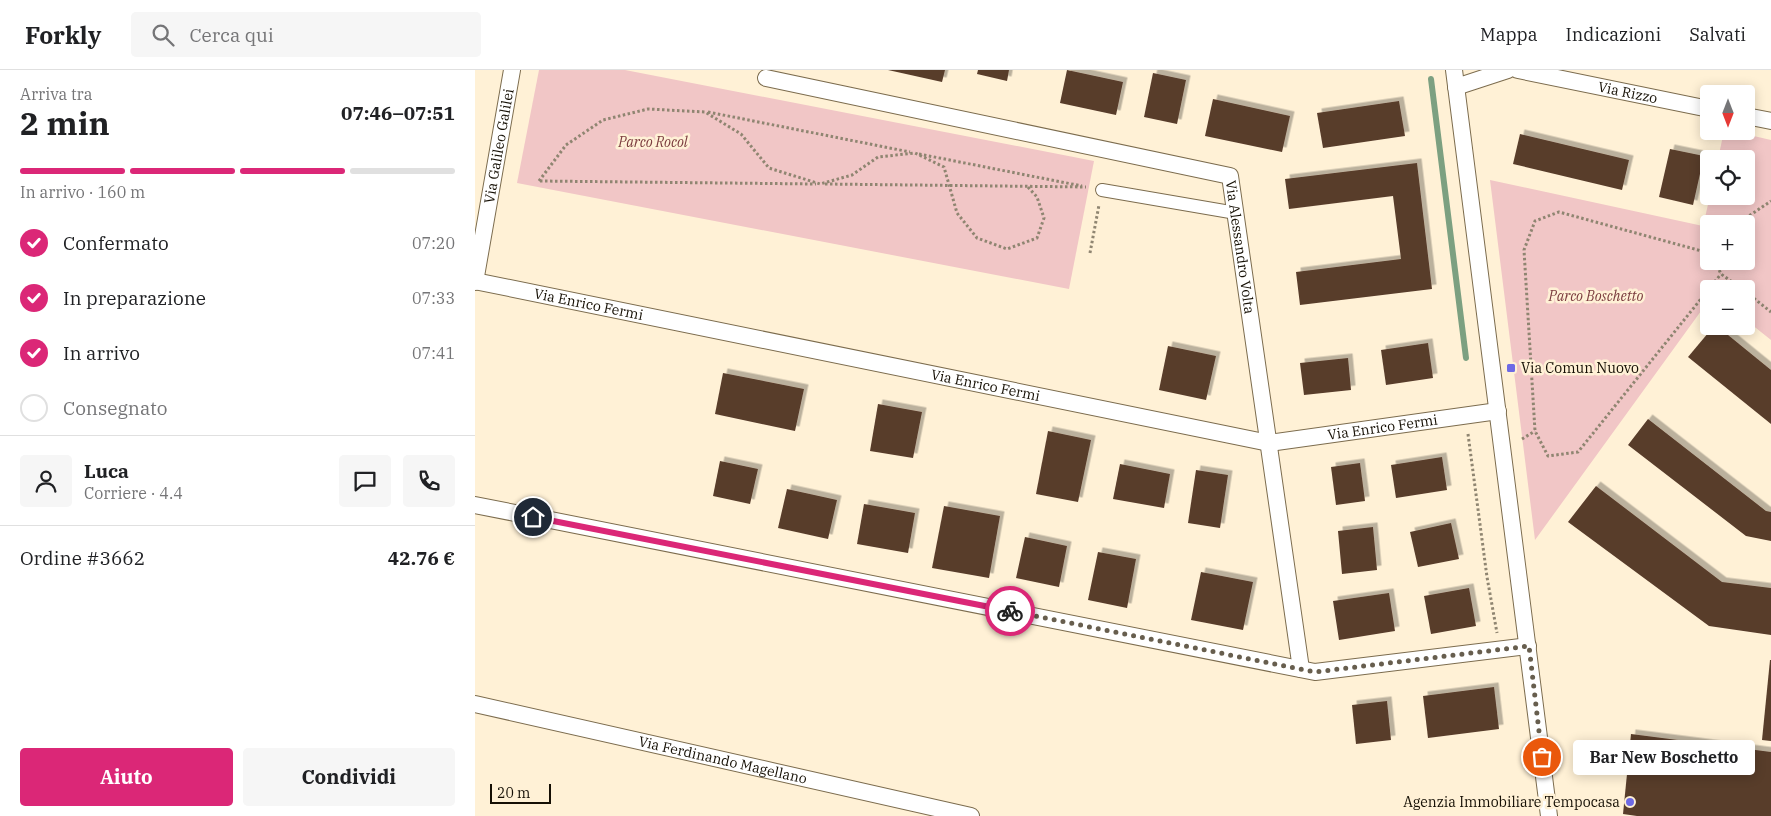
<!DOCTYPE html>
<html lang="it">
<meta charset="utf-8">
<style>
body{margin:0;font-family:"IBM Plex Serif",serif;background:#f6f6f6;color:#202124;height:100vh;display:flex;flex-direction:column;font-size:19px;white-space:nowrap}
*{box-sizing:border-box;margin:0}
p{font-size:16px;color:#757577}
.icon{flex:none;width:28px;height:28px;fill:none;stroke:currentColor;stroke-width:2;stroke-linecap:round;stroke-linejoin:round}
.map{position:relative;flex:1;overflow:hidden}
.details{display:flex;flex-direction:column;background:#fff;width:475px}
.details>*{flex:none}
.needle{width:32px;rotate:180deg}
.controls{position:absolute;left:1225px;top:15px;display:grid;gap:10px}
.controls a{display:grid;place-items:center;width:55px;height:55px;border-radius:5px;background:#fff;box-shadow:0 2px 12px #0003;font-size:25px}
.scale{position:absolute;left:15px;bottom:12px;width:61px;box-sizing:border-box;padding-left:5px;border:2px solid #150f04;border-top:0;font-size:14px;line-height:18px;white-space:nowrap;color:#150f04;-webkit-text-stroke:4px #fff1d6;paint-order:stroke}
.pin{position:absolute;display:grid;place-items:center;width:42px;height:42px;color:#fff;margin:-21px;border:2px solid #fff;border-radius:50%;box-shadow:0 1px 5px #0007}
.courier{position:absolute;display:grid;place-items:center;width:50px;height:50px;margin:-25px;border:4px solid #db2777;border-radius:50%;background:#fff;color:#222;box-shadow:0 1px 6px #0007}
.bubble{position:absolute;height:35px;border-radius:5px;background:#fff;box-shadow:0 2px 12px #0003;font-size:16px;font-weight:700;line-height:35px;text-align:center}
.overview em{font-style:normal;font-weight:700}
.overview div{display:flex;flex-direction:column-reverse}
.overview{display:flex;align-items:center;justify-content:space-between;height:85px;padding:0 20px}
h1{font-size:32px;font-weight:700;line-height:38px}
.bar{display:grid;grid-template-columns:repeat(4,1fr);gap:8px 5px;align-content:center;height:60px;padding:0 20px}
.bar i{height:6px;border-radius:4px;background:#e0e0e0}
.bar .on{background:#db2777}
.bar p{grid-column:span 4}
.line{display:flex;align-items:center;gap:12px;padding:0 20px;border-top:1px solid #e0e0e0}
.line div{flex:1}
.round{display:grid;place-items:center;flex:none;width:52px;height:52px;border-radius:5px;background:#f6f6f6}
ol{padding:0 20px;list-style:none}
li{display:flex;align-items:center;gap:15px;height:55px}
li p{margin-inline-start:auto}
li .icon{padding:5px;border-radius:50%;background:#db2777;color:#fff;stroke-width:4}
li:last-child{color:#757577}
li i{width:28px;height:28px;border:2px solid #e0e0e0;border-radius:50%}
.action{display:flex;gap:10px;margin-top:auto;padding:10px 20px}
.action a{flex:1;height:58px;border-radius:5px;background:#db2777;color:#fff;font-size:20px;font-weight:700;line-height:58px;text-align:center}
.action a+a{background:#f6f6f6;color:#202124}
header{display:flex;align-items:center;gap:30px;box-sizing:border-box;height:70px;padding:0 25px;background:#fff;border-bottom:1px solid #e0e0e0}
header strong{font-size:24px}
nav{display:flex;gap:28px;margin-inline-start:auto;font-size:18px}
.search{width:350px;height:45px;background:#f6f6f6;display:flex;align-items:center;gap:12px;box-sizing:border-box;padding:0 18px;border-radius:5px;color:#757577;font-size:19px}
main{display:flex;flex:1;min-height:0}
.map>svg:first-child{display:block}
.green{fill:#f1c6c6;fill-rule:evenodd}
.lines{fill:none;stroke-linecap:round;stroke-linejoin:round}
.stream{stroke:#7ca081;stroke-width:6}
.building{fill:#583c2b;filter:url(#shadow)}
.pedestrian-casing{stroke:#7c6c4e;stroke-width:14}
.minor-casing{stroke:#7c6c4e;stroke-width:18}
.path{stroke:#8f8571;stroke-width:3;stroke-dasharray:2.5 2.5;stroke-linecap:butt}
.pedestrian{stroke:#fff;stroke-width:12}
.minor{stroke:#fff;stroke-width:16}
.done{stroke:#675e4e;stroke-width:5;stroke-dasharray:0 9}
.route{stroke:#db2777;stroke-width:6}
.poi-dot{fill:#6e6ae5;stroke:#fff1d6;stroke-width:2}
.labels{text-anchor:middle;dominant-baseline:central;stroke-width:5;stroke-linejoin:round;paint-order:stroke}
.street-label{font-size:14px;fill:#150f04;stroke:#fff1d6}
.park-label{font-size:14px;font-style:italic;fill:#7b3b3e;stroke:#fff1d6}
.poi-label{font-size:14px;fill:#150f04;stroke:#fff1d6;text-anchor:start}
</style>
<header>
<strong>Forkly</strong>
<div class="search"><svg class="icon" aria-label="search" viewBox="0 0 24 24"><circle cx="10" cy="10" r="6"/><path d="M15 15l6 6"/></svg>Cerca qui</div>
<nav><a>Mappa</a><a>Indicazioni</a><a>Salvati</a></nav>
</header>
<main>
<section class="details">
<div class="overview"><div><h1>2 min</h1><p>Arriva tra</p></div><em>07:46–07:51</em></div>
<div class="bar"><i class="on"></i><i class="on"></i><i class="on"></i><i></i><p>In arrivo · 160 m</p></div>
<ol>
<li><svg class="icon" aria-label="check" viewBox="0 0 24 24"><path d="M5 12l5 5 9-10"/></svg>Confermato<p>07:20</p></li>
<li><svg class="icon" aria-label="check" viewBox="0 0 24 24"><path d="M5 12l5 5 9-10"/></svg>In preparazione<p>07:33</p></li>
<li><svg class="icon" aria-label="check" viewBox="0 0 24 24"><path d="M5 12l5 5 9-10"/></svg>In arrivo<p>07:41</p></li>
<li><i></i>Consegnato</li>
</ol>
<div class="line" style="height:90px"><a class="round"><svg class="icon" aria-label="person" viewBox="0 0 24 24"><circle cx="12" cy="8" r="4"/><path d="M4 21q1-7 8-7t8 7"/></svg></a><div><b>Luca</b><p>Corriere · 4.4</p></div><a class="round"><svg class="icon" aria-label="chat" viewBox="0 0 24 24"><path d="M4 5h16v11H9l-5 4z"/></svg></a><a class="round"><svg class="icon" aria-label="phone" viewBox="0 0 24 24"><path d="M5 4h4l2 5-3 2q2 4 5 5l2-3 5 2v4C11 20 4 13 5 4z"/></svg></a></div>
<div class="line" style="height:65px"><div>Ordine #3662</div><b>42.76 €</b></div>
<div class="action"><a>Aiuto</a><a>Condividi</a></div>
</section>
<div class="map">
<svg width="1296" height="746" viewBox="0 0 1296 746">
<defs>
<filter id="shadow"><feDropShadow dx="4.5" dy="-4.5" stdDeviation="0" flood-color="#0004"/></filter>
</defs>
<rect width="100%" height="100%" fill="#fff1d6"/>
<!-- green -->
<g class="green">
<path d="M64,0H150L619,91L594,219L42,113Z"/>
<path d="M1249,61H1257L1296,70V270L1271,250V219H1234V230L1060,470L1015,110L1228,156L1235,126H1271V89H1243ZM1234,154H1271V191H1234Z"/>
</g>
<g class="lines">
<!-- stream -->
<path class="stream" d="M956,9L991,288"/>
</g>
<!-- building -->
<g class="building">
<path d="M413,0H470L467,12Z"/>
<path d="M503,0H534L532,11L502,4Z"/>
<path d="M592,0L648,12L641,45L585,33Z"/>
<path d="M678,3L711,10L702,54L669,47Z"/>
<path d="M738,29L815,46L807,82L730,66Z"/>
<path d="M924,31L930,66L848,78L842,43Z"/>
<path d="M1045,64L1154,90L1147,120L1038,94Z"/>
<path d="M1195,79L1229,86L1218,135L1184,127Z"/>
<path d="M942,93L957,219L825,235L821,202L926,189L918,126L814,139L810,109Z"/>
<path d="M1239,256H1242L1296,300V354L1213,287Z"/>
<path d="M953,273L958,308L911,315L906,280Z"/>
<path d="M693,276L741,286L731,330L684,320Z"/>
<path d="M873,288L876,320L829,325L825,293Z"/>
<path d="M248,303L329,319L320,361L240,344Z"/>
<path d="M403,334L447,342L438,388L395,381Z"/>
<path d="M1173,349L1291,441L1296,442V471L1271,466L1153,375Z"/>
<path d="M573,361L616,370L603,432L561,424Z"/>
<path d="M967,387L972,420L921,428L916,395Z"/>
<path d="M245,391L283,399L275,434L238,426Z"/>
<path d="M885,393L890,431L861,435L856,397Z"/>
<path d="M645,394L695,404L689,438L638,429Z"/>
<path d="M721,400L753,405L745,458L713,453Z"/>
<path d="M1121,416L1247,512L1296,518V565L1234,556L1093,452Z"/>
<path d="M312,419L362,430L353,469L303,458Z"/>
<path d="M389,434L440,443L433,483L382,474Z"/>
<path d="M469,436L525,446L514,508L457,498Z"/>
<path d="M976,453L984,489L943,497L935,462Z"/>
<path d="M898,457L902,500L867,504L863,461Z"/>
<path d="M550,467L592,476L584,517L541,508Z"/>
<path d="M623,482L661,489L652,538L613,530Z"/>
<path d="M726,502L778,512L768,560L716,550Z"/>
<path d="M994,518L1001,556L956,564L949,526Z"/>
<path d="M914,523L920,561L864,570L858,531Z"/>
<path d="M1295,590H1296V671L1287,670Z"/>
<path d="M1019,617L1024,659L953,668L948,626Z"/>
<path d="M912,631L916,670L881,674L877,635Z"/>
<path d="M1156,664L1296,682V746H1162L1148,744Z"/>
</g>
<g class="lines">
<defs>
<path id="pedestrian" d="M627,120L761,143"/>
<g id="minor">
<path d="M979,0L1074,746"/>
<path id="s1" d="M1043,0L1234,39"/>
<path id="s2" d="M291,8L755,106L826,599"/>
<path d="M981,17L1033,0"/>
<path d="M1271,46L1296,51"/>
<path id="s3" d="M0,211L794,373L1023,341"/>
<path id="s4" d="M0,212L37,0"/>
<path d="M0,435L840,602L1053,576"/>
<path id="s5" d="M0,634L496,746"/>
</g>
</defs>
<!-- pedestrian casing -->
<use href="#pedestrian" class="pedestrian-casing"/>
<!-- minor casing -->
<use href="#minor" class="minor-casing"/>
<!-- path -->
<g class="path">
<path d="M233,42L435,82"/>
<path d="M444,84L607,116"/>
<path d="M64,111L91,75L128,50L173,39L230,42L266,64L294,98L345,114L377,105L403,87L440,83L469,97L482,143L502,168L532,179L562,168L569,148L562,127L552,116"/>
<path d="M65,111L341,114"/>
<path d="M350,114L611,117"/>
<path d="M1262,154L1296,131"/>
<path d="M615,183L624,135"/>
<path d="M1234,183L1084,142L1060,151L1049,180L1060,361L1073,386L1103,382L1246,204"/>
<path d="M1240,191L1246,204L1267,219"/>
<path d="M1271,222L1296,242"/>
<path d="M993,364L1012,507L1022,563"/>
<path d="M1047,369L1060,361"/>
</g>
<!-- pedestrian -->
<use href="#pedestrian" class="pedestrian"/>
<!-- minor -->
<use href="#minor" class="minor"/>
</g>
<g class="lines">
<!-- done -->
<path class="done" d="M535,541L840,602L1054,576L1067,687"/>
<!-- route -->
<path class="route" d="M58,447L535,541"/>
</g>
<!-- markers -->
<g class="poi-dot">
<rect x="1031" y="293" width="10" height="10" rx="2.5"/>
<circle cx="1155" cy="732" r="5"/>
</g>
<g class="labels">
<!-- street labels -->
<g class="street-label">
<text stroke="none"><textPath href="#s1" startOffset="112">Via Rizzo</textPath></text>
<text stroke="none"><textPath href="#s4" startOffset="138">Via Galileo Galilei</textPath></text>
<text stroke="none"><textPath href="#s2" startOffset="546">Via Alessandro Volta</textPath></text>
<text stroke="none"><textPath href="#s3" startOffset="116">Via Enrico Fermi</textPath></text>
<text stroke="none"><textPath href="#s3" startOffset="521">Via Enrico Fermi</textPath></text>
<text stroke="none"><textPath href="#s3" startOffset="925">Via Enrico Fermi</textPath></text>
<text stroke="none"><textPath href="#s5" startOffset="254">Via Ferdinando Magellano</textPath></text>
</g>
<!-- park labels -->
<g class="park-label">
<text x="178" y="72">Parco Rocol</text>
<text x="1121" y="226">Parco Boschetto</text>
</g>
<!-- poi labels -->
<g class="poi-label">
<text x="1046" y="298">Via Comun Nuovo</text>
<text x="1145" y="732" text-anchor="end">Agenzia Immobiliare Tempocasa</text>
</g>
</g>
</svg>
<div class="controls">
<a><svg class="needle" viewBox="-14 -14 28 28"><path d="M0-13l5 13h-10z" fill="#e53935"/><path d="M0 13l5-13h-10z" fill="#757577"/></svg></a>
<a><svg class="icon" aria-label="locate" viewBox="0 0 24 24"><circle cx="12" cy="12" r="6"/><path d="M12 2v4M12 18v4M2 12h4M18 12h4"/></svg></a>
<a>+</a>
<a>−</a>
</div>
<div class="scale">20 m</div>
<div class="pin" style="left:1067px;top:687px;background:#ea580c"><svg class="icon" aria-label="bag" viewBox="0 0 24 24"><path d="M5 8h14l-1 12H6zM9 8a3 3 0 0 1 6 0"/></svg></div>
<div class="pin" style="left:58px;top:447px;background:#1f2937"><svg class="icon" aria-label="home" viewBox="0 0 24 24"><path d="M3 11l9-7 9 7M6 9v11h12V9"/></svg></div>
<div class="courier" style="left:535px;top:541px"><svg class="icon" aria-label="bike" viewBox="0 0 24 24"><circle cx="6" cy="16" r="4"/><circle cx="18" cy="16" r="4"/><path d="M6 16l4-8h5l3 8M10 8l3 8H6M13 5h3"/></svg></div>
<div class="bubble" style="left:1098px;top:670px;width:182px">Bar New Boschetto</div>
</div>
</main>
